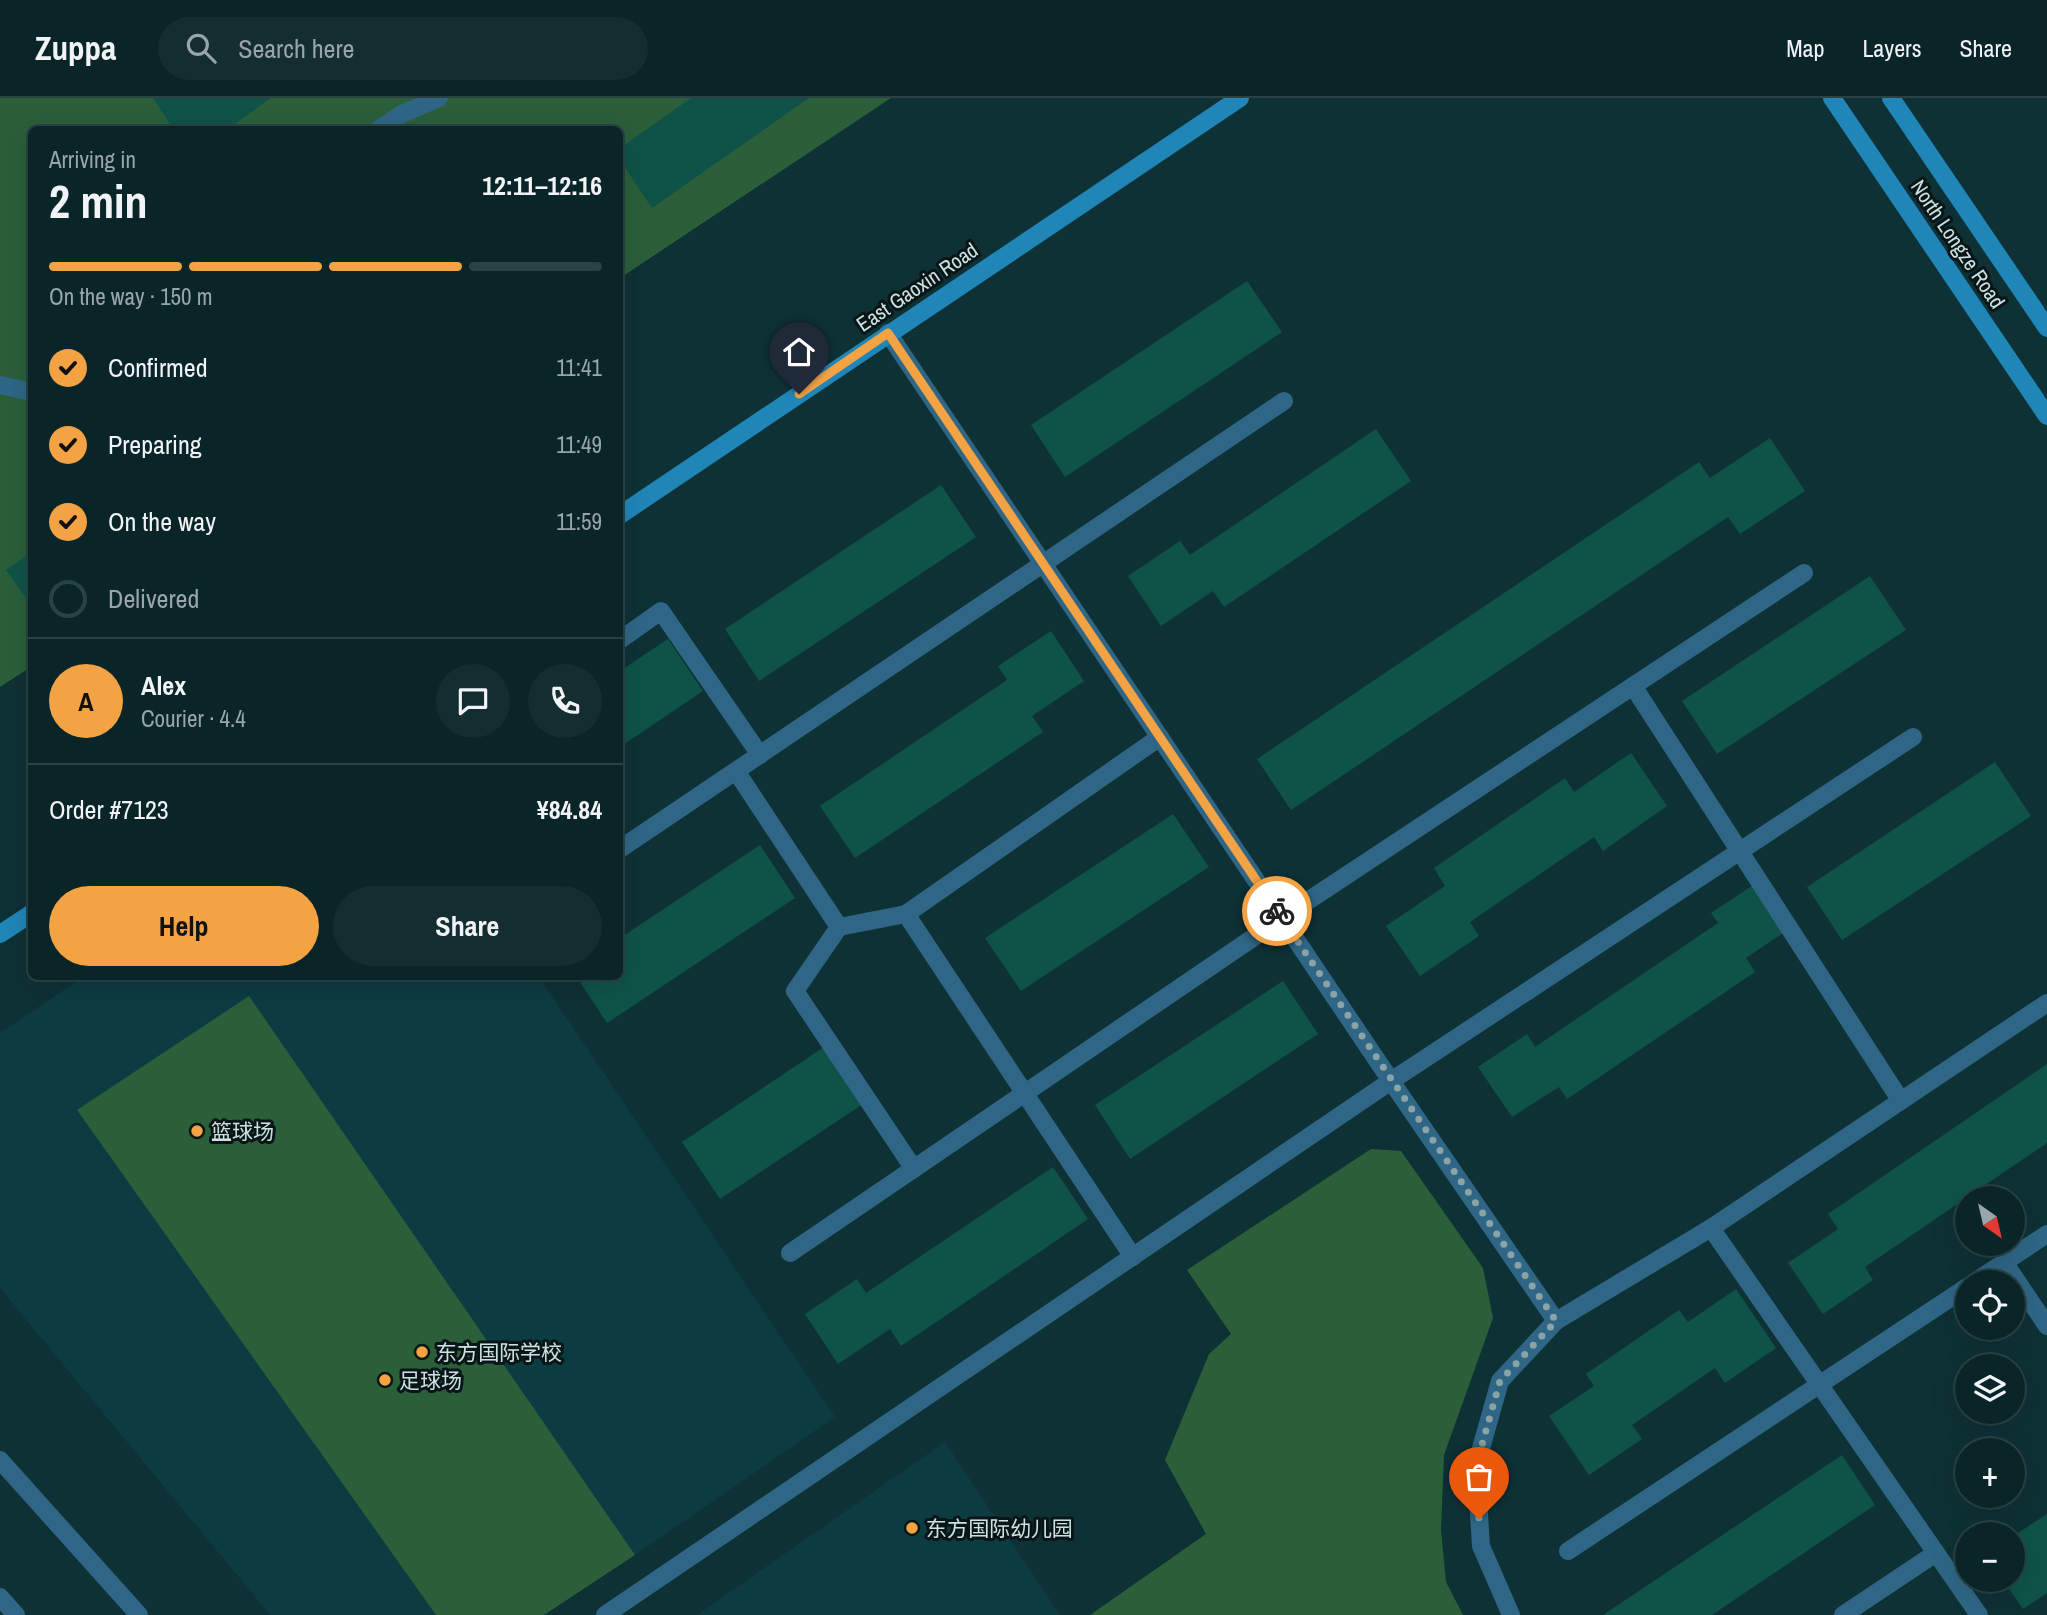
<!DOCTYPE html>
<meta charset="utf-8">
<style>
body{margin:0;font-family:"Archivo Narrow","Noto Sans SC",sans-serif;background:#132d30;color:#f1f3f6;height:100vh;display:flex;flex-direction:column;font-size:26px;white-space:nowrap}
*{box-sizing:border-box;margin:0}
p{font-size:23px;color:#99a5a8}
.icon{flex:none;width:38px;height:38px;fill:none;stroke:currentColor;stroke-width:2;stroke-linecap:round;stroke-linejoin:round}
.map{position:relative;flex:1;overflow:hidden}
.side{position:absolute;left:28px;top:28px;width:595px;height:854px;display:flex;flex-direction:column;background:#0a2528;border-radius:10px;box-shadow:0 7px 28px #0002,0 0 0 2px #2a4245}
.side>*{flex:none}
.needle{width:46px;rotate:146deg}
.buttons{position:absolute;left:1955px;top:1088px;display:grid;gap:14px}
.buttons a{display:grid;place-items:center;width:70px;height:70px;border-radius:50%;background:#0a2528;box-shadow:0 7px 28px #0002,0 0 0 2px #2a4245;font-size:35px}
.pin{position:absolute;display:grid;place-items:center;width:60px;height:60px;color:#fff;margin:-72px -30px;border-radius:50% 50% 50% 0;rotate:-45deg;box-shadow:0 0 7px #0007}
.pin .icon{rotate:45deg}
.courier{position:absolute;display:grid;place-items:center;width:70px;height:70px;margin:-35px;border:5px solid #f4a344;border-radius:50%;background:#fff;color:#222;box-shadow:0 2px 9px #0007}
.summary em{font-style:normal;font-weight:700}
.summary div{display:flex;flex-direction:column-reverse}
.summary{display:flex;align-items:center;justify-content:space-between;height:119px;padding:0 21px}
h1{font-size:46px;font-weight:700;line-height:52px}
.bar{display:grid;grid-template-columns:repeat(4,1fr);gap:10px 7px;align-content:center;height:84px;padding:0 21px}
.bar i{height:9px;border-radius:5px;background:#2a4245}
.bar .current{background:#f4a344}
.bar p{grid-column:span 4}
.line{display:flex;align-items:center;gap:18px;padding:0 21px;border-top:2px solid #2a4245}
.line div{flex:1}
.round{display:grid;place-items:center;flex:none;width:74px;height:74px;border-radius:37px;background:#132d30}
ol{padding:0 21px;list-style:none}
li{display:flex;align-items:center;gap:21px;height:77px}
li p{margin-inline-start:auto}
li .icon{padding:7px;border-radius:50%;background:#f4a344;color:#111;stroke-width:4}
li:last-child{color:#99a5a8}
li i{width:38px;height:38px;border:4px solid #2a4245;border-radius:50%}
.cta{display:flex;gap:14px;margin-top:auto;padding:14px 21px}
.cta a{flex:1;height:80px;border-radius:42px;background:#f4a344;color:#111;font-size:28px;font-weight:700;line-height:80px;text-align:center}
.cta a+a{background:#132d30;color:#f1f3f6}
header{display:flex;align-items:center;gap:42px;box-sizing:border-box;height:98px;padding:0 35px;background:#0a2528;border-bottom:2px solid #2a4245}
header strong{font-size:33px}
nav{display:flex;gap:38px;margin-inline-start:auto;font-size:24px}
.search{width:490px;height:63px;background:#132d30;display:flex;align-items:center;gap:18px;box-sizing:border-box;padding:0 24px;border-radius:38px;color:#99a5a8;font-size:26px}
.map>svg:first-child{display:block}
.built{fill:#0c3c42}
.green{fill:#2a5f3a}
.building{fill:#0f5348}
.lines{fill:none;stroke-linecap:round;stroke-linejoin:round}
.service{stroke:#2f6686;stroke-width:18}
.minor{stroke:#2f6686;stroke-width:18}
.secondary{stroke:#2086b8;stroke-width:18}
.done{stroke:#8aa3a6;stroke-width:7;stroke-dasharray:0 12.6}
.route{stroke:#f4a344;stroke-width:9}
.poi-dot{fill:#f4a344;stroke:#081618;stroke-width:2.5}
.labels{text-anchor:middle;dominant-baseline:central;stroke-width:6;stroke-linejoin:round;paint-order:stroke}
.street-label{font-size:21px;fill:#cde0e2;stroke:#081618}
.poi-label{font-size:21px;fill:#cde0e2;stroke:#081618;text-anchor:start}
</style>
<header>
<strong>Zuppa</strong>
<div class="search"><svg class="icon" aria-label="search" viewBox="0 0 24 24"><circle cx="10" cy="10" r="6"/><path d="M15 15l6 6"/></svg>Search here</div>
<nav><a>Map</a><a>Layers</a><a>Share</a></nav>
</header>
<div class="map">
<svg width="2047" height="1517" viewBox="0 0 2047 1517">
<rect width="100%" height="100%" fill="#0e3136"/>
<!-- built -->
<g class="built">
<path d="M83,879H539L835,1319L635,1457L544,1517H270L0,1190V935Z"/>
<path d="M945,1344L1060,1517H697Z"/>
</g>
<!-- green -->
<g class="green">
<path d="M0,0H891L620,180V32H32L31,569L0,589Z"/>
<path d="M249,898L635,1457L544,1517H436L77,1012Z"/>
<path d="M1371,1051L1401,1053L1483,1170L1493,1220L1444,1357L1441,1432L1446,1484L1463,1517H1090L1206,1436L1165,1362L1209,1256L1231,1236L1187,1172Z"/>
</g>
<!-- building -->
<g class="building">
<path d="M153,0H271L226,32H174Z"/>
<path d="M691,0H809L652,110L620,62V50Z"/>
<path d="M1247,183L1282,234L1065,379L1031,327Z"/>
<path d="M1376,331L1411,383L1224,509L1213,493L1161,528L1128,478L1180,443L1190,457Z"/>
<path d="M1770,340L1805,393L1740,436L1728,419L1291,712L1257,661L1699,364L1710,380Z"/>
<path d="M941,387L976,439L759,583L725,531Z"/>
<path d="M32,454V509L6,472Z"/>
<path d="M1870,478L1906,532L1717,656L1682,603Z"/>
<path d="M1051,533L1084,583L1032,618L1043,634L855,760L820,708L1007,582L998,568Z"/>
<path d="M668,541L703,593L620,649V573Z"/>
<path d="M1631,655L1667,708L1603,753L1594,739L1470,824L1479,838L1420,878L1386,828L1445,788L1434,770L1565,680L1574,694Z"/>
<path d="M1995,664L2031,718L1842,842L1807,789Z"/>
<path d="M1173,716L1209,769L1021,893L985,840Z"/>
<path d="M760,747L795,800L607,925L576,878H620V840Z"/>
<path d="M1758,784L1789,831L1746,860L1755,874L1567,1001L1559,989L1512,1019L1478,969L1527,936L1535,949L1718,825L1711,815Z"/>
<path d="M1283,883L1318,936L1130,1061L1095,1007Z"/>
<path d="M824,949L863,1006L720,1101L682,1044Z"/>
<path d="M2047,966V1045L1865,1169L1873,1182L1823,1216L1788,1165L1838,1131L1828,1116Z"/>
<path d="M1053,1069L1088,1121L901,1248L890,1231L838,1266L805,1216L857,1181L866,1195Z"/>
<path d="M1736,1191L1776,1250L1725,1285L1715,1270L1632,1327L1642,1341L1589,1377L1549,1318L1594,1288L1586,1276L1679,1212L1688,1224Z"/>
<path d="M1842,1357L1875,1407L1712,1517H1603Z"/>
<path d="M2047,1416V1495L2023,1511L2003,1482H2012V1439Z"/>
</g>
<g class="lines">
<!-- service -->
<g class="service">
<path d="M378,32L402,16L439,0"/>
<path d="M0,287L32,294"/>
<path d="M620,542L661,513L760,657"/>
<path d="M1633,588L1901,1003"/>
<path d="M736,673L839,829L906,816L1133,1159"/>
<path d="M620,751L1284,303"/>
<path d="M906,816L1160,639"/>
<path d="M839,829L795,893L914,1071"/>
<path d="M1391,983L1913,639"/>
<path d="M1711,1130L1979,1517"/>
<path d="M790,1155L1282,820L1804,475"/>
<path d="M2004,1164L2047,1228"/>
<path d="M1973,1185L2047,1136"/>
<path d="M1568,1453L1967,1189"/>
<path d="M0,1499L16,1517"/>
<path d="M1843,1517L1936,1455"/>
</g>
<!-- minor -->
<g class="minor">
<path d="M888,235L1391,983L1556,1223"/>
<path d="M0,1362L139,1517"/>
<path d="M605,1517L1391,983"/>
<path d="M1511,1517L1481,1448L1476,1368L1500,1283L1556,1223L1711,1130L2047,905"/>
</g>
<!-- secondary -->
<g class="secondary">
<path d="M1832,0L2047,318"/>
<path d="M1891,0L2047,230"/>
<path d="M620,417L1240,0"/>
<path d="M0,836L32,815"/>
</g>
</g>
<g class="lines">
<!-- done -->
<path class="done" d="M1277,813L1556,1223L1500,1283L1476,1368L1479,1421"/>
<!-- route -->
<path class="route" d="M799,296L888,235L1277,813"/>
</g>
<!-- markers -->
<g class="poi-dot">
<circle cx="197" cy="1033" r="7"/>
<circle cx="422" cy="1254" r="7"/>
<circle cx="385" cy="1282" r="7"/>
<circle cx="912" cy="1430" r="7"/>
</g>
<g class="labels">
<!-- street labels -->
<g class="street-label">
<text transform="translate(1958 146) rotate(56)">North Longze Road</text>
<text transform="translate(917 189) rotate(-34)">East Gaoxin Road</text>
</g>
<!-- poi labels -->
<g class="poi-label">
<text x="211" y="1033">篮球场</text>
<text x="436" y="1254">东方国际学校</text>
<text x="399" y="1282">足球场</text>
<text x="926" y="1430">东方国际幼儿园</text>
</g>
</g>
</svg>
<div class="buttons">
<a><svg class="needle" viewBox="-14 -14 28 28"><path d="M0-13l5 13h-10z" fill="#e53935"/><path d="M0 13l5-13h-10z" fill="#99a5a8"/></svg></a>
<a><svg class="icon" aria-label="locate" viewBox="0 0 24 24"><circle cx="12" cy="12" r="6"/><path d="M12 2v4M12 18v4M2 12h4M18 12h4"/></svg></a>
<a><svg class="icon" aria-label="layers" viewBox="0 0 24 24"><path d="M12 4l9 5-9 5-9-5zM3 14l9 5 9-5"/></svg></a>
<a>+</a>
<a>−</a>
</div>
<div class="pin" style="left:1479px;top:1421px;background:#ea580c"><svg class="icon" aria-label="bag" viewBox="0 0 24 24"><path d="M5 8h14l-1 12H6zM9 8a3 3 0 0 1 6 0"/></svg></div>
<div class="pin" style="left:799px;top:296px;background:#1f2937"><svg class="icon" aria-label="home" viewBox="0 0 24 24"><path d="M3 11l9-7 9 7M6 9v11h12V9"/></svg></div>
<div class="courier" style="left:1277px;top:813px"><svg class="icon" aria-label="bike" viewBox="0 0 24 24"><circle cx="6" cy="16" r="4"/><circle cx="18" cy="16" r="4"/><path d="M6 16l4-8h5l3 8M10 8l3 8H6M13 5h3"/></svg></div>
<section class="side">
<div class="summary"><div><h1>2 min</h1><p>Arriving in</p></div><em>12:11–12:16</em></div>
<div class="bar"><i class="current"></i><i class="current"></i><i class="current"></i><i></i><p>On the way · 150 m</p></div>
<ol>
<li><svg class="icon" aria-label="check" viewBox="0 0 24 24"><path d="M5 12l5 5 9-10"/></svg>Confirmed<p>11:41</p></li>
<li><svg class="icon" aria-label="check" viewBox="0 0 24 24"><path d="M5 12l5 5 9-10"/></svg>Preparing<p>11:49</p></li>
<li><svg class="icon" aria-label="check" viewBox="0 0 24 24"><path d="M5 12l5 5 9-10"/></svg>On the way<p>11:59</p></li>
<li><i></i>Delivered</li>
</ol>
<div class="line" style="height:126px"><b class="round" style="background:#f4a344;color:#111">A</b><div><b>Alex</b><p>Courier · 4.4</p></div><a class="round"><svg class="icon" aria-label="chat" viewBox="0 0 24 24"><path d="M4 5h16v11H9l-5 4z"/></svg></a><a class="round"><svg class="icon" aria-label="phone" viewBox="0 0 24 24"><path d="M5 4h4l2 5-3 2q2 4 5 5l2-3 5 2v4C11 20 4 13 5 4z"/></svg></a></div>
<div class="line" style="height:91px"><div>Order #7123</div><b>¥84.84</b></div>
<div class="cta"><a>Help</a><a>Share</a></div>
</section>
</div>
